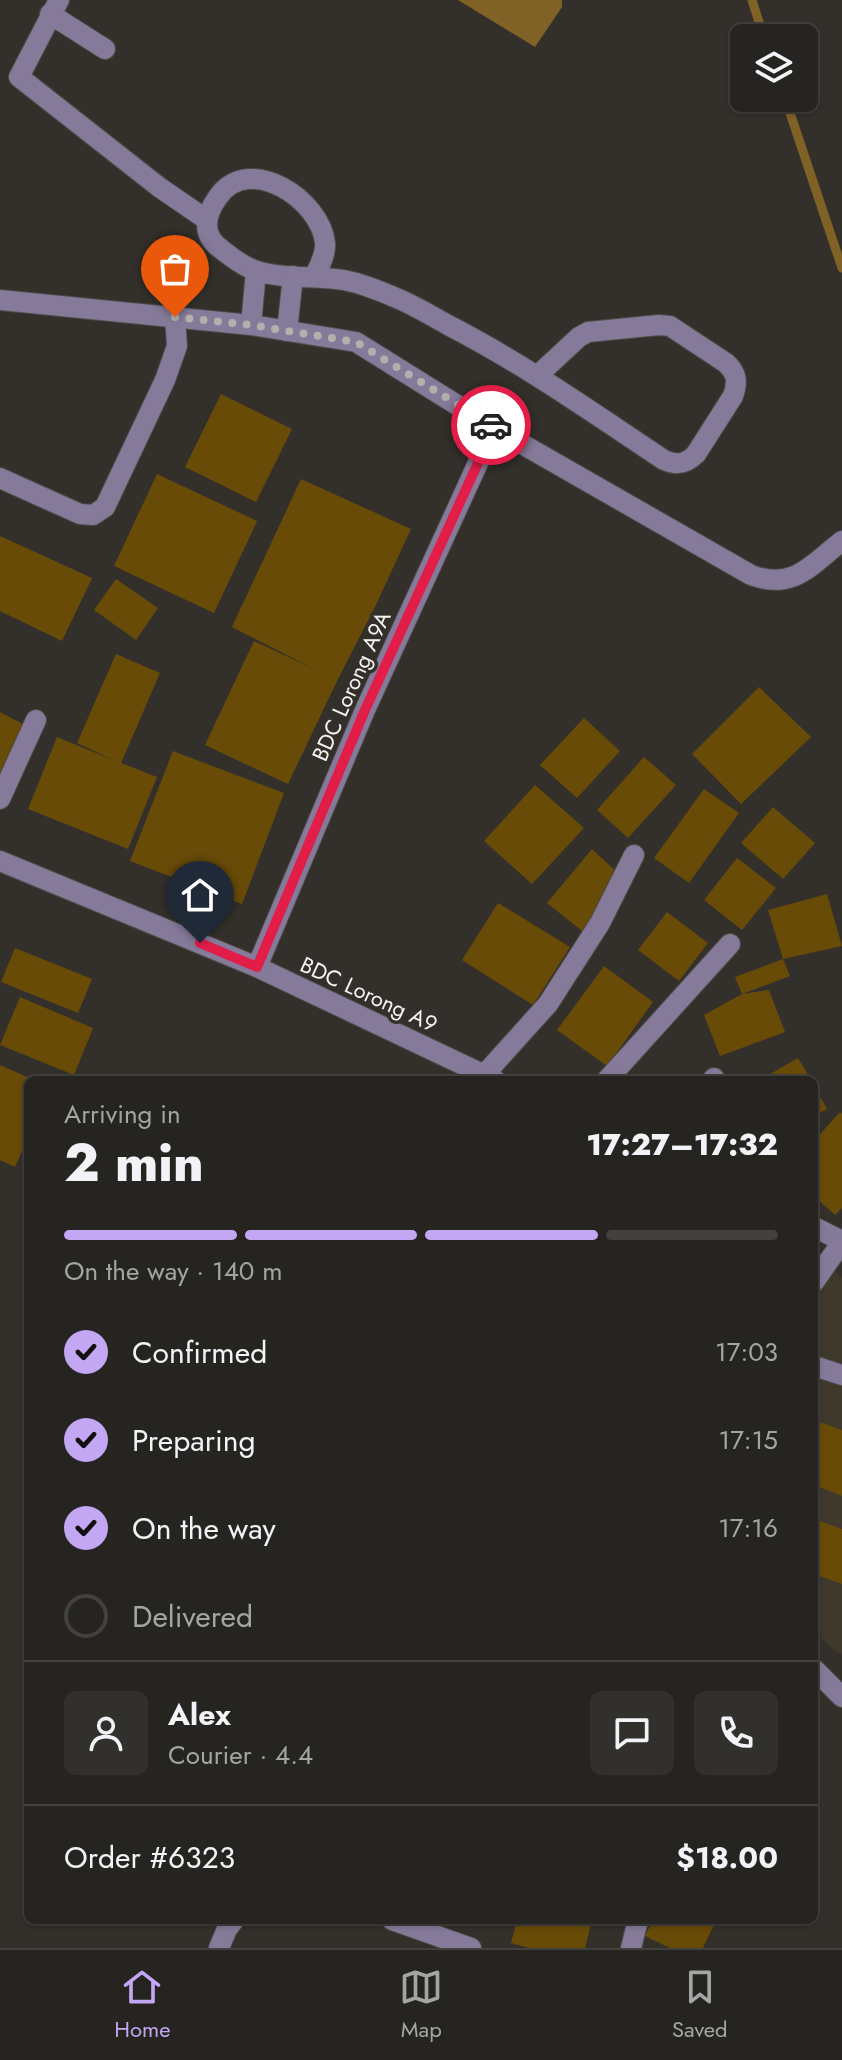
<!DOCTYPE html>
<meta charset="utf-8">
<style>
body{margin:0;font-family:Jost,sans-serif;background:#32302d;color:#f1f3f6;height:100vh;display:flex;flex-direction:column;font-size:30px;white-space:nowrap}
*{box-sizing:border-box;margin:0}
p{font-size:26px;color:#a4a4a5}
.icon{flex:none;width:44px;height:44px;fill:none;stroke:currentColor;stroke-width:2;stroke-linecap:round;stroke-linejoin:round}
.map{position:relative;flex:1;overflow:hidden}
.sheet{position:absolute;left:24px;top:1076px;width:794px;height:848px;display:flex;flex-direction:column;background:#262420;border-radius:12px;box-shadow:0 2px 6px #0004,0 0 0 2px #42413e}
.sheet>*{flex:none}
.tools{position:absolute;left:730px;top:24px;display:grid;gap:16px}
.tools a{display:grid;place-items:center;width:88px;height:88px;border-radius:12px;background:#262420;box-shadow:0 2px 6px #0004,0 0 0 2px #42413e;font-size:40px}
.pin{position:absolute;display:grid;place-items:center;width:68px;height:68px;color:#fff;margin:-82px -34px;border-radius:50% 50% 50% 0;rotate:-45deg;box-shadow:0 0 8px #0007}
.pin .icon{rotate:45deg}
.courier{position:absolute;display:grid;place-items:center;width:80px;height:80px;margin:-40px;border:6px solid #e11d48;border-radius:50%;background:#fff;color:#222;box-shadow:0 2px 10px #0007}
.headline em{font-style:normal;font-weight:800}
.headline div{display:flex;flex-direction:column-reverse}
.headline{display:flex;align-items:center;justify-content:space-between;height:136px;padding:0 40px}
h1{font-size:52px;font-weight:800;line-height:60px}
.bar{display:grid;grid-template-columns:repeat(4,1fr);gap:12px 8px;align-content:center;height:96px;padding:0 40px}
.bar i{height:10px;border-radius:6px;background:#42413e}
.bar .active{background:#c3a7f2}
.bar p{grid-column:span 4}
.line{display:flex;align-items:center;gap:20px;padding:0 40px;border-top:2px solid #42413e}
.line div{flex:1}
.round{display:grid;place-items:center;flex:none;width:84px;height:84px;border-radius:12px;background:#32302d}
ol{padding:0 40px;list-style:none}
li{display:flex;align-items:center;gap:24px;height:88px}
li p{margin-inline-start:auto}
li .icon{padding:8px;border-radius:50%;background:#c3a7f2;color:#111;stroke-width:4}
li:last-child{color:#a4a4a5}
li i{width:44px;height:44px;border:4px solid #42413e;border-radius:50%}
.dock{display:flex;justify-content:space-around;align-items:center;height:112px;border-top:2px solid #42413e;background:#262420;font-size:22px;color:#a4a4a5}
.dock a{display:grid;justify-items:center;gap:4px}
.dock .active{color:#c3a7f2}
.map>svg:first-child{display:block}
.built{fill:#3e382d}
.water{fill:#816226}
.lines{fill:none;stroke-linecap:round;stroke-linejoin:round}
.stream{stroke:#816226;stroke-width:9}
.building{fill:#694b08}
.minor-casing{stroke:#4e4b47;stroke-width:22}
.minor{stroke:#857a99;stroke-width:20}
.done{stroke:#b2afac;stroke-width:8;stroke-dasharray:0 14.4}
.route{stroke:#e11d48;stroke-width:10}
.labels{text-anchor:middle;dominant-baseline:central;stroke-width:7;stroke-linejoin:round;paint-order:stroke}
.street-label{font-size:22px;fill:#f6f4f1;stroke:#33302b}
</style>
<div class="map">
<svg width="842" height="1948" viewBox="0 0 842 1948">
<rect width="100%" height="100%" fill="#33302b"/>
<!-- built -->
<path class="built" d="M814,1252L842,1278V1654L838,1653L814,1632Z"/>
<!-- water -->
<path class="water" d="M458,0H562V7L535,47Z"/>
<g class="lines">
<!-- stream -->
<g class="stream">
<path d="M752,0L764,38"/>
<path d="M785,98L842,268"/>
</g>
</g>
<!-- building -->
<g class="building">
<path d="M221,394L292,429L256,502L185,467Z"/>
<path d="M157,474L257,521L214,613L114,566Z"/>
<path d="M301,479L411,529L375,607L337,681L288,784L205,745L254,641L314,669L232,627Z"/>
<path d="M0,536L92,578L62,641L0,611Z"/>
<path d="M116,579L158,608L136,640L94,610Z"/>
<path d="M116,654L160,673L121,763L157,777L128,849L28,809L57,737L113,760L77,743Z"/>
<path d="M759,687L811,737L741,804L692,754Z"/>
<path d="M0,712L32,729L0,799Z"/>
<path d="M584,718L620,751L577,798L540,765Z"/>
<path d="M173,751L284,793L242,904L130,861Z"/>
<path d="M644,757L676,785L628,838L597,810Z"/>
<path d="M535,785L584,828L532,884L484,841Z"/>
<path d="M704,789L739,813L689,883L654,858Z"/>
<path d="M773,807L815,843L783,879L741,843Z"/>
<path d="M592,849L623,878L591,938L547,903Z"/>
<path d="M737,858L776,888L742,930L704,900Z"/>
<path d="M827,894L842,946L783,959L790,976L742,994L769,990L785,1032L720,1056L704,1015L742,994L735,977L783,959L768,910Z"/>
<path d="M498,903L570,947L533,1005L462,960Z"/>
<path d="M667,912L708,943L679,981L638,950Z"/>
<path d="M15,948L92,979L78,1013L1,982Z"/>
<path d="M604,966L653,1002L607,1066L557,1030Z"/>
<path d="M20,997L93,1028L74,1075L0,1045Z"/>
<path d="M798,1058L811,1080H760Z"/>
<path d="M0,1065L34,1080H28V1137L15,1167L0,1160Z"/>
<path d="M814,1086L827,1109L814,1116Z"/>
<path d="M840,1112L842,1114V1208L835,1215L814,1196V1141Z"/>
<path d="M814,1420L842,1430V1496L814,1485Z"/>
<path d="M814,1519L842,1529V1584L814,1574Z"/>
<path d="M517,1920H592L585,1948H529L511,1943Z"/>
<path d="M653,1920H716L703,1948H670L645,1936Z"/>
</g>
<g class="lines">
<defs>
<g id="minor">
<path d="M59,0L19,77L159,187L207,220"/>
<path d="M50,14L105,49"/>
<path d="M314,277C319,267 326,255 325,243C321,200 249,152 218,197C205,215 201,235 221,249C231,257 246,268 257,271C285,280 320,275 348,281C363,284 380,291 394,297C412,304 430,315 448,325C524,364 593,413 664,460C677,466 686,464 696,454L733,396C738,382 737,373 726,363L670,326L659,325L588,332L579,337L537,376"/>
<path d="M0,300L251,325L356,342L494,428L751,575C793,591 811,565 842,541"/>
<path d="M251,325L256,271"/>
<path d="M287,331L293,276"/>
<path d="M0,478L80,514L93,515L105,507L165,380L177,346L175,317"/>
<path d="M0,799L36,720"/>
<path d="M0,861L257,967L495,1080"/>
<path d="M257,967L365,710L494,428"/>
<path d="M484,1075L548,1004L600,923L634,855"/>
<path d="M607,1080L730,944"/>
<path d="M712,1080L714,1078"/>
<path d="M814,1227L842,1241"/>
<path d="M814,1282L842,1242"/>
<path d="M814,1366L842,1375"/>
<path d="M814,1669L842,1697"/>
<path d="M392,1920L471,1948"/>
<path d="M219,1948L227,1929L234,1920"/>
<path d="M631,1948L638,1920"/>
</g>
</defs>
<!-- minor casing -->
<use href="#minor" class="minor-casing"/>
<!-- minor -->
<use href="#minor" class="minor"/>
</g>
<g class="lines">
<!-- done -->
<path class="done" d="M175,317L251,325L356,342L491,425"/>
<!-- route -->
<path class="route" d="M200,943L257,967L365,710L494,428L491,425"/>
</g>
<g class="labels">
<!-- street labels -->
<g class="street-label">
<text transform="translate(351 686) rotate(-66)">BDC Lorong A9A</text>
<text transform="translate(369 994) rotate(25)">BDC Lorong A9</text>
</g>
</g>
</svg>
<div class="tools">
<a><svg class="icon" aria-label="layers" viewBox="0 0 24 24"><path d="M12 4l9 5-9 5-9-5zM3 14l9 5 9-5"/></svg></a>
</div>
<div class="pin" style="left:175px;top:317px;background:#ea580c"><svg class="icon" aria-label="bag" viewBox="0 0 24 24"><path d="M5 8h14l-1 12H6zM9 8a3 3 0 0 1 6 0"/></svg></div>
<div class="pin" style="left:200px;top:943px;background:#1f2937"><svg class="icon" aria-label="home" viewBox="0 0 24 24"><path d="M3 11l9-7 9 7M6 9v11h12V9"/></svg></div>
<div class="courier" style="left:491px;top:425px"><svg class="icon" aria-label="car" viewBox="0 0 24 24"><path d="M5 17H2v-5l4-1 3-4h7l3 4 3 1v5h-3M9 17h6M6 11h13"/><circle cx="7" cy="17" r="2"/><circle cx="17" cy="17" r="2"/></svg></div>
<section class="sheet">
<div class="headline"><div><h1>2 min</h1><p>Arriving in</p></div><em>17:27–17:32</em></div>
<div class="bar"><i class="active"></i><i class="active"></i><i class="active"></i><i></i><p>On the way · 140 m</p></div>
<ol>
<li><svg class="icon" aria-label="check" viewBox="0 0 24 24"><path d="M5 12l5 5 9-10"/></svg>Confirmed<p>17:03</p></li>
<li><svg class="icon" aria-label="check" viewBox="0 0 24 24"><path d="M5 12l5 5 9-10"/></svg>Preparing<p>17:15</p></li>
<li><svg class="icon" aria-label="check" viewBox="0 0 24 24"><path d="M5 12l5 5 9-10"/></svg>On the way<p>17:16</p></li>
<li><i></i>Delivered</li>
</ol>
<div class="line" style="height:144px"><a class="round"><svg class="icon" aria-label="person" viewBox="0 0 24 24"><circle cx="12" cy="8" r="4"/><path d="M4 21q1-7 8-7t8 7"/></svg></a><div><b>Alex</b><p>Courier · 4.4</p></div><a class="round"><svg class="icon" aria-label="chat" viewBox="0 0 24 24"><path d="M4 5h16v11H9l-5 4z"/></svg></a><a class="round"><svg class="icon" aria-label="phone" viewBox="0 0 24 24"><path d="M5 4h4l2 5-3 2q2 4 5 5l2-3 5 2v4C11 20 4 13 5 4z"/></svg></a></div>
<div class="line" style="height:104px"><div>Order #6323</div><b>$18.00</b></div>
</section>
</div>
<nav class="dock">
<a class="active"><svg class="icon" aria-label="home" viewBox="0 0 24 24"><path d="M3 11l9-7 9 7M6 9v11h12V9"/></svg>Home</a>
<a><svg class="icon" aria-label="map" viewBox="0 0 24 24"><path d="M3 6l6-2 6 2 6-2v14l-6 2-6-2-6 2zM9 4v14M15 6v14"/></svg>Map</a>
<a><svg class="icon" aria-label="saved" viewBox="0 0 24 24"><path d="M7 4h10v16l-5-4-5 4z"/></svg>Saved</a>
</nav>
